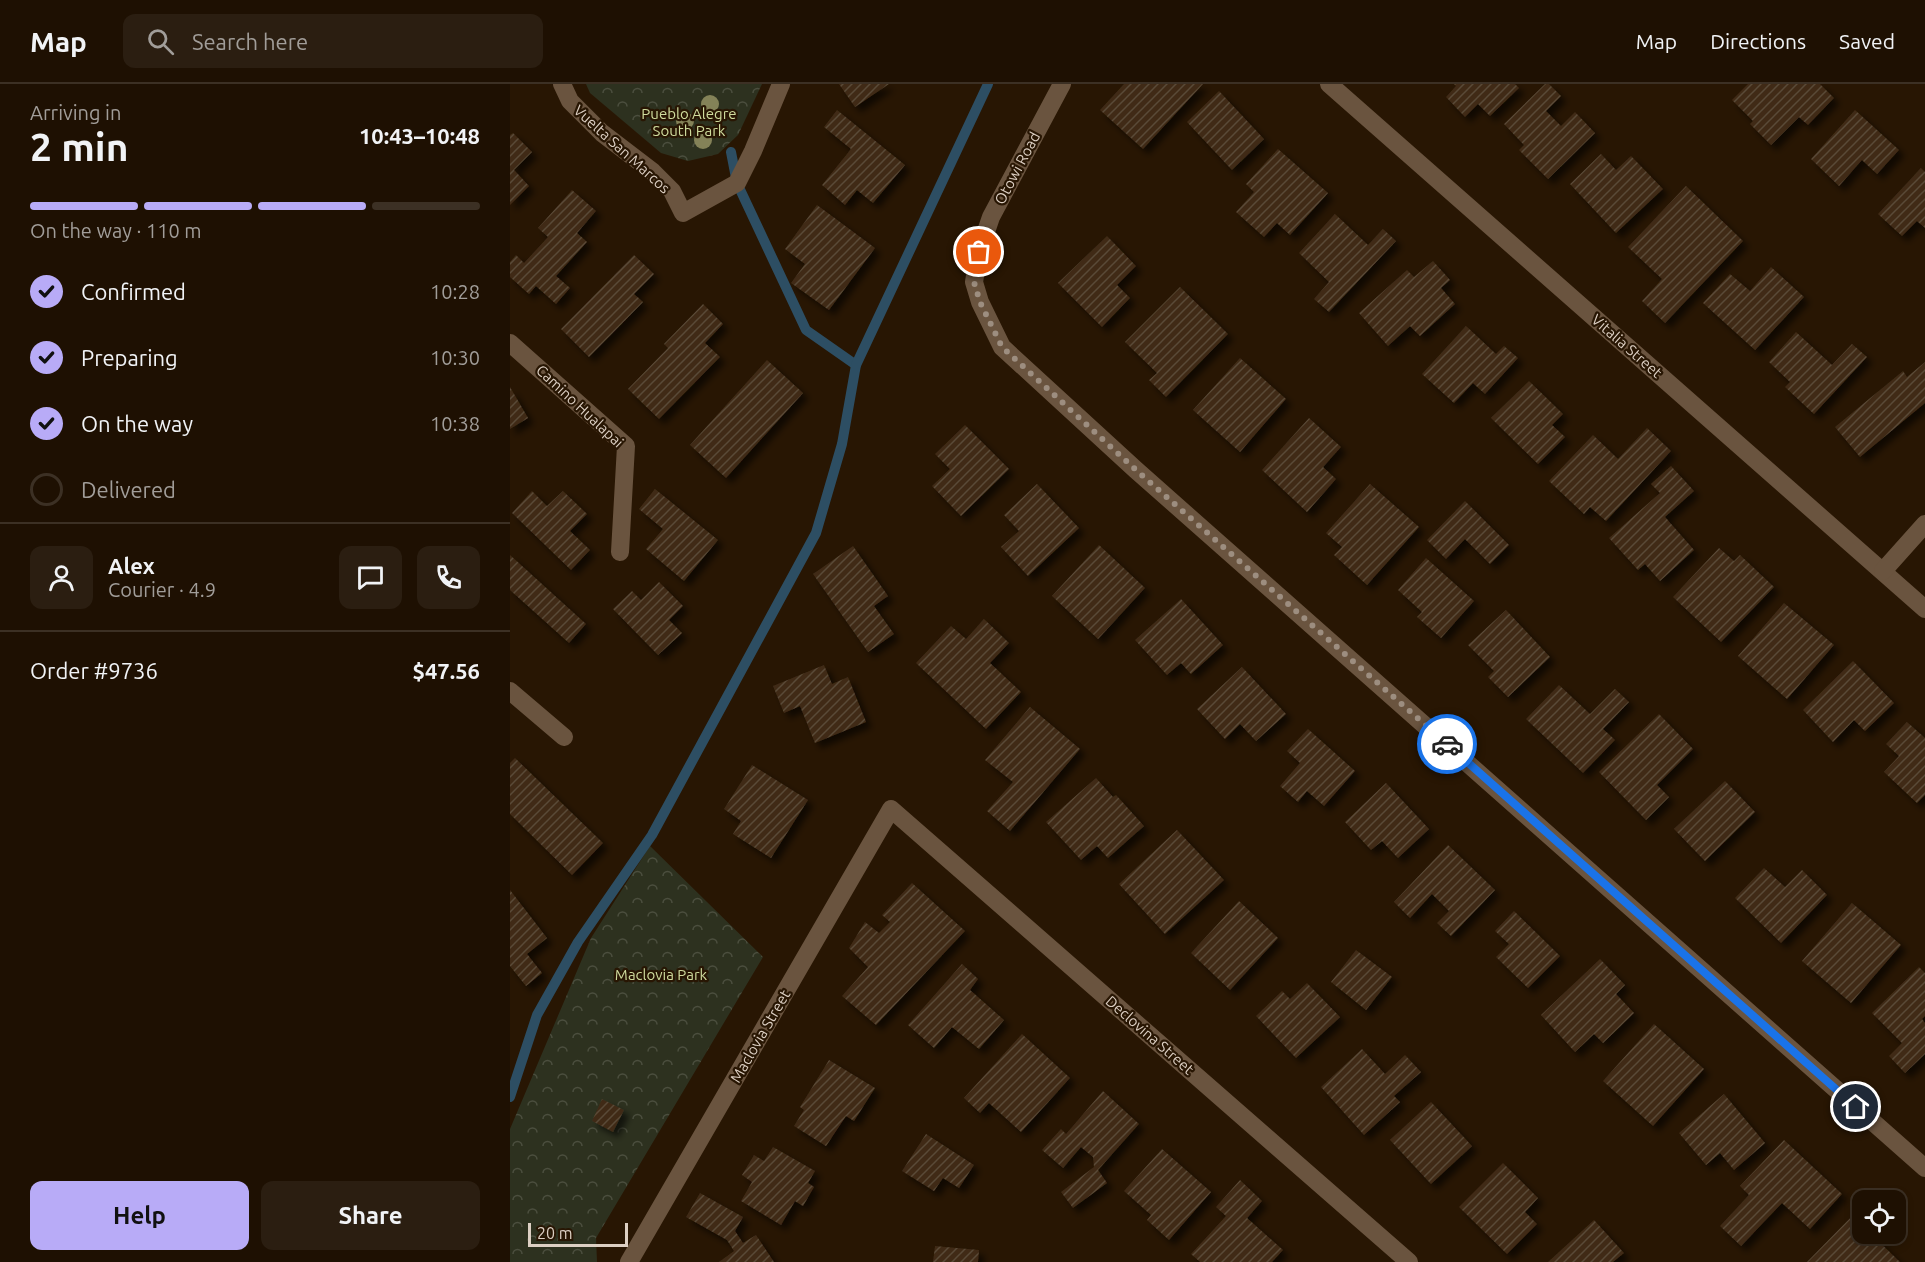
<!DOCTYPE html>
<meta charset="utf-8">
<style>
body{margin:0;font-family:Ubuntu,sans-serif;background:#2b1e11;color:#f1f3f6;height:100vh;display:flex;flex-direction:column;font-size:22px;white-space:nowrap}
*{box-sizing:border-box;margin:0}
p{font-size:20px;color:#a19d99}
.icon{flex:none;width:33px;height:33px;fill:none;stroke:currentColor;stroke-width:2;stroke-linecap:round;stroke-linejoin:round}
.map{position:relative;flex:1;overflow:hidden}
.side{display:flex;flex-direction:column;background:#1e1002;width:510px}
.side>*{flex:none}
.buttons{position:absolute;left:1342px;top:1106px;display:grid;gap:12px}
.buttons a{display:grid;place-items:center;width:54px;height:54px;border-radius:12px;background:#1e1002;box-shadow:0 3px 9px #0003,0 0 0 2px #3c3024;font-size:30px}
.scale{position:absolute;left:18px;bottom:15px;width:100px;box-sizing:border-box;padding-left:6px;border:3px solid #dccfc3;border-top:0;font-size:16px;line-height:21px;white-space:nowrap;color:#dccfc3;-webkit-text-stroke:4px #281603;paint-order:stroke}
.pin{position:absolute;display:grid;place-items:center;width:51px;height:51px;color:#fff;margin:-26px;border:3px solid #fff;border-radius:50%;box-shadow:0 2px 6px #0007}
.courier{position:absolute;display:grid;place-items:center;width:60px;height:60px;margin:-30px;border:4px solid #1a73e8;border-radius:50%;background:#fff;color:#222;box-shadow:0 2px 8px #0007}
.head em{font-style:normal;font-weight:700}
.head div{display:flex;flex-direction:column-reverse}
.head{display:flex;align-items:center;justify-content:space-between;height:102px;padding:0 30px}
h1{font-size:39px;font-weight:700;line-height:45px}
.bar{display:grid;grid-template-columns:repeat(4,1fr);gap:9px 6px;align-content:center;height:72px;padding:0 30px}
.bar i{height:8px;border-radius:4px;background:#3c3024}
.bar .current{background:#b8abf7}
.bar p{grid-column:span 4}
.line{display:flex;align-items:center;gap:15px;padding:0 30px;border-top:2px solid #3c3024}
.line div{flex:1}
.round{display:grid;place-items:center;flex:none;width:63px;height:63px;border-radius:12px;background:#2b1e11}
ol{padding:0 30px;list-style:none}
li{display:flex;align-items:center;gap:18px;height:66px}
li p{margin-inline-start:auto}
li .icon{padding:6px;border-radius:50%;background:#b8abf7;color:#111;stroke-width:4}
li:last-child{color:#a19d99}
li i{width:33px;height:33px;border:3px solid #3c3024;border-radius:50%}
.action{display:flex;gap:12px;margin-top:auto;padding:12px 30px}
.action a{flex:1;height:69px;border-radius:12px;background:#b8abf7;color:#111;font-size:24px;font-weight:700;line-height:69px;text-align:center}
.action a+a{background:#2b1e11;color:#f1f3f6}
header{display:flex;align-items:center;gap:36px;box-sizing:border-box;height:84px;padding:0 30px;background:#1e1002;border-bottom:2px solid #3c3024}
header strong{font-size:28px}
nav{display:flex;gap:33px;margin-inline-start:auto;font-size:21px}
.search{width:420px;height:54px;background:#2b1e11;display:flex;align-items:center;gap:15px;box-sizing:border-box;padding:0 21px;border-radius:12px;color:#a19d99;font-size:22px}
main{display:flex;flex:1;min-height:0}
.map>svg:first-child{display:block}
.park{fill:url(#park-crowns)}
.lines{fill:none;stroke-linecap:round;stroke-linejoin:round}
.stream{stroke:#2d4e63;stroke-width:10}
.building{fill:url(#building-hatch);filter:url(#shadow)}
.minor{stroke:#6a543f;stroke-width:18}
.tree{fill:#848258}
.done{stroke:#9d8e80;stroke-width:6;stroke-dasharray:0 10.8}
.route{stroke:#1a73e8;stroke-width:8}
.labels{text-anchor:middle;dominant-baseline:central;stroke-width:4.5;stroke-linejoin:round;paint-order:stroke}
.park-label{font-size:15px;fill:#cfdb9d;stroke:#281603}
.street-label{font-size:15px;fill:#dccfc3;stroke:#281603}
</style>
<header>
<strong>Map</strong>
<div class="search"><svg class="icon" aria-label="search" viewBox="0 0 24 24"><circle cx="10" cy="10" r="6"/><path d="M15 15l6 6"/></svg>Search here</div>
<nav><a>Map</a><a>Directions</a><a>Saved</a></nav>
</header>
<main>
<section class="side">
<div class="head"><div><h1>2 min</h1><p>Arriving in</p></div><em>10:43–10:48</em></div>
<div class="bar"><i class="current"></i><i class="current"></i><i class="current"></i><i></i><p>On the way · 110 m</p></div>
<ol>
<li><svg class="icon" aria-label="check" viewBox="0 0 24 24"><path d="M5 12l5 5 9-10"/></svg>Confirmed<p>10:28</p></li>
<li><svg class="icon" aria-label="check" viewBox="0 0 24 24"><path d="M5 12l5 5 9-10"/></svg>Preparing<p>10:30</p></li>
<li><svg class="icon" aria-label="check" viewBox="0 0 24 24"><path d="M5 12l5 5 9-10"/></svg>On the way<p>10:38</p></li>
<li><i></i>Delivered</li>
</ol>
<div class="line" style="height:108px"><a class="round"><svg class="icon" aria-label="person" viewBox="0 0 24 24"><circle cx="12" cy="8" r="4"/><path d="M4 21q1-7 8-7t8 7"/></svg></a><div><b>Alex</b><p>Courier · 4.9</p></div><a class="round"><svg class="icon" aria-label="chat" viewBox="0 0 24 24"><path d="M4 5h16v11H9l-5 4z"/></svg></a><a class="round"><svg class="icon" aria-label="phone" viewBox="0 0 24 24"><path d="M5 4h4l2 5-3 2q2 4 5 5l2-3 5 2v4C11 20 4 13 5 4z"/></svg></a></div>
<div class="line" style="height:78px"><div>Order #9736</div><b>$47.56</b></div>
<div class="action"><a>Help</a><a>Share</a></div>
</section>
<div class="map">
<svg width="1415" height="1178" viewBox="0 0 1415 1178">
<defs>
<pattern id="park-crowns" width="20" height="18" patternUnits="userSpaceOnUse" patternTransform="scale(1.5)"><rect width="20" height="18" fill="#2d311f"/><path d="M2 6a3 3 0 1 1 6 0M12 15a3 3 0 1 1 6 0" fill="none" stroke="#4b4e3e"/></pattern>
<pattern id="building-hatch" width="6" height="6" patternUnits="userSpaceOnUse" patternTransform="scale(1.5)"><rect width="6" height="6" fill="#3f2b17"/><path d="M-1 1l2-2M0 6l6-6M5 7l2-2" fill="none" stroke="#5a4937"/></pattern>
<filter id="shadow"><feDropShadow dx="5.5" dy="5.5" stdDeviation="3" flood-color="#0009"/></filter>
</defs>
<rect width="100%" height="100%" fill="#281603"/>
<!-- park -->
<g class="park">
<path d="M76,0H252L228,51L208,70L178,77L151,69L80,9Z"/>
<path d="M140,762L253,873L86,1154L87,1178H0V1045L81,854Z"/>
</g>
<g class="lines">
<!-- stream -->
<g class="stream">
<path d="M221,68L227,99L296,246L346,281"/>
<path d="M0,1013L27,931L68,858L142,751L306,449L332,360L346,281L478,0"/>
</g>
</g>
<!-- building -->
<g class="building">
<path d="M329,0H379L345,23Z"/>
<path d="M614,0H693L633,65L590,26Z"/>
<path d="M944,0H1005L1009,4L980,32L968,20L955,33L936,13L946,2Z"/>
<path d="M1035,0H1039L1051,12L1036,27L1051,42L1065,28L1085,49L1038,95L1009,66L1014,61L994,40Z"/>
<path d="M1238,0H1310L1324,14L1298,41L1289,33L1261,61L1240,40L1243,37L1222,16Z"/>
<path d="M709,7L754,55L722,86L677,38Z"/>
<path d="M327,26L395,81L363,119L347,106L335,121L312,101L341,65L314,43Z"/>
<path d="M1345,26L1389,66L1367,90L1352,76L1329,102L1301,75Z"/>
<path d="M3,49L22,68L4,86L19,102L0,121V51Z"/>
<path d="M768,65L818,109L780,151L767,139L754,153L726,128L744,108L736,100Z"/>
<path d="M1091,70L1106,86L1121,72L1153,105L1106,149L1060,100Z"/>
<path d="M1411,84L1415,88V144L1407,137L1392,152L1368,130Z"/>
<path d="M1176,102L1233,157L1155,239L1132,217L1152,195L1118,163Z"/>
<path d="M62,106L86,127L67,149L77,158L46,192L60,204L46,220L26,202L19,210L0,193V178L6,171L14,179L38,153L28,144Z"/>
<path d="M307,121L365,164L319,226L281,199L295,180L275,165Z"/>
<path d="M825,130L858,161L873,145L886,157L819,228L804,215L819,198L789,169Z"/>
<path d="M597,152L626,182L607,201L620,214L592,243L548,199Z"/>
<path d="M124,171L144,190L124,210L133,218L79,273L51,245Z"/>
<path d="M923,177L940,196L931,204L945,220L910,252L900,242L878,262L849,229L897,186L904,193Z"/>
<path d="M1261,183L1294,213L1245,266L1193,219L1220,190L1240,207Z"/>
<path d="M670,203L718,250L656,313L639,296L647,289L615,258Z"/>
<path d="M193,220L213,240L195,259L210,273L149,335L118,305L158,264L154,260Z"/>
<path d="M956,242L986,270L994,262L1008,274L975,310L963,299L944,319L912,290Z"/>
<path d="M1286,248L1322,281L1342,260L1357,273L1304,330L1275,303L1280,298L1259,278Z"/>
<path d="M730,274L776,315L730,368L683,326Z"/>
<path d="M257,276L293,309L216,394L180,361Z"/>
<path d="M1415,278V319L1350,373L1325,343L1393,287L1397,293Z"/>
<path d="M1019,297L1053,330L1042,341L1055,353L1028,380L981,334Z"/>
<path d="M0,303L18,334L0,345Z"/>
<path d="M799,334L831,363L813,383L826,395L797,428L752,386Z"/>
<path d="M455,341L499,385L451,432L422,402L440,385L425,370Z"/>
<path d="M1137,344L1161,367L1096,437L1080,423L1074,430L1039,397L1083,351L1108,375Z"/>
<path d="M1161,382L1184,407L1155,433L1184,466L1150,497L1135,480L1128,486L1099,454L1150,409L1141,400Z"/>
<path d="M527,400L569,444L518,492L491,463L509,447L494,431Z"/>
<path d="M860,400L909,443L857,501L824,471L832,463L816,449Z"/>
<path d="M145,405L208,456L174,497L136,465L153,445L129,425Z"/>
<path d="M22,407L37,422L53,407L77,430L60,447L80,466L61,486L2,429Z"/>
<path d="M955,417L999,461L980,480L955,455L936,475L917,456Z"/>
<path d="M589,461L635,504L588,555L542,512Z"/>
<path d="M343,462L378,512L364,522L384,550L358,568L303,490Z"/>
<path d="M1209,464L1224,477L1230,471L1264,503L1211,558L1163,513Z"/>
<path d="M0,471L76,540L59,559L0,506Z"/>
<path d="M916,474L964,517L931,554L907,533L912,528L888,506Z"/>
<path d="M149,498L173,522L159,536L172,549L148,571L103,525L122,507L131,516Z"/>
<path d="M671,515L713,561L681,590L671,579L657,591L625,556Z"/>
<path d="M1274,519L1324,561L1277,615L1228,572Z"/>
<path d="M996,526L1040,573L998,613L978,593L984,587L958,561Z"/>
<path d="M474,535L499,559L480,579L511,608L476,645L406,579L441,542L456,555Z"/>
<path d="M1343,577L1384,619L1355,647L1344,636L1323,658L1293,626Z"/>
<path d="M314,581L322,600L338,593L356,638L305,659L290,622L274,629L263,602Z"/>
<path d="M732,583L776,630L746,657L730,640L715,655L687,625Z"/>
<path d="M1049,601L1080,630L1105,605L1119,618L1093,645L1105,656L1073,689L1016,635Z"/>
<path d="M520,623L570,665L500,747L477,727L503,698L475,676Z"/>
<path d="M1149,630L1183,665L1147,701L1159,713L1136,736L1089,688Z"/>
<path d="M1397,638L1415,654V711L1407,719L1374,688L1389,672L1376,660Z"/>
<path d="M798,645L845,687L814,722L797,707L788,718L770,702L790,679L777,667Z"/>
<path d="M5,674L93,759L62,791L0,730V679Z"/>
<path d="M242,681L298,716L261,774L223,750L231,737L214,725Z"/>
<path d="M586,694L603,713L606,711L634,742L598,774L587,762L571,776L536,738Z"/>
<path d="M1215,697L1245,728L1195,777L1164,745Z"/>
<path d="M876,699L919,745L888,774L872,757L861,766L835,738Z"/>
<path d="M667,746L714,796L655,850L609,800Z"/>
<path d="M938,761L985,806L941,852L927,839L939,827L922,810L900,834L884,818Z"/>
<path d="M1254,784L1275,803L1292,786L1317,811L1271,859L1225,814Z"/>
<path d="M402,799L455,847L366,941L332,912L358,883L339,864L355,838L369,849L380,838L372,831Z"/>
<path d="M0,806L37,854L17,870L32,889L16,902L0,882Z"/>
<path d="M729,817L768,854L720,906L681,869Z"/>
<path d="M1342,819L1391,861L1341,919L1292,877Z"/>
<path d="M1004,827L1050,872L1018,904L986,873L999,860L985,847Z"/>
<path d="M846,866L882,893L856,926L821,898Z"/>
<path d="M1090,875L1115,901L1106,910L1124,929L1093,959L1084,950L1065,968L1031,931Z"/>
<path d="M452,880L468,895L460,906L494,936L469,965L442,943L424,964L398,941Z"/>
<path d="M1409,883L1415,889V932L1412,935L1415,939V970L1395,989L1379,972L1392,959L1362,929Z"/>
<path d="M797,899L830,933L786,974L746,932L772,907L780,915Z"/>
<path d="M1144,940L1194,985L1143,1042L1093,997Z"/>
<path d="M512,950L560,994L511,1048L479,1019L470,1029L454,1014Z"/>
<path d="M852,965L875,990L895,971L911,988L884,1012L890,1018L854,1051L811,1003Z"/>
<path d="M319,976L365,1004L344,1037L336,1032L316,1062L284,1042L294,1026L290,1023Z"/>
<path d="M593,1007L629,1040L588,1086L597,1099L563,1124L551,1108L584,1083L583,1073L571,1063L553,1084L532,1066L551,1045L556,1050Z"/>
<path d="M1214,1010L1255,1059L1224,1086L1210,1069L1196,1081L1169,1049Z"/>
<path d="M92,1015L114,1026L103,1048L82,1037Z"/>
<path d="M921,1018L962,1062L921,1100L880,1056Z"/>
<path d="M416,1050L464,1081L449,1104L433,1094L424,1107L392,1087Z"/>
<path d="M1274,1056L1332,1110L1300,1145L1272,1119L1231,1162L1210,1142L1239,1111L1230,1102Z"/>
<path d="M263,1063L305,1087L298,1099L304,1103L293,1122L285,1117L271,1141L231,1117L242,1098L232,1091L244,1071L254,1077Z"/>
<path d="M652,1065L701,1108L659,1156L637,1136L641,1131L614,1107Z"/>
<path d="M993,1079L1028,1114L1015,1128L1027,1140L997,1170L949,1123Z"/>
<path d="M730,1096L752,1117L737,1134L773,1166L762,1178H690L681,1170L716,1132L706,1123Z"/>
<path d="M190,1109L233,1133L225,1147L233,1159L246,1151L264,1178H209L224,1167L217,1156L176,1133Z"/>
<path d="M1350,1124L1353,1127V1149H1364L1362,1151L1390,1178H1297Z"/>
<path d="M1084,1136L1114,1169L1103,1178H1038Z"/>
<path d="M425,1162L469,1166L468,1178H423Z"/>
</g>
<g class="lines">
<!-- minor -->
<g class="minor">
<path d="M52,0L60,17L92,49L143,88L162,107L173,129L227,99L243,67L271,0"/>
<path d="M552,0L481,133L469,168L464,198L470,218L492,263L626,386L1415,1084"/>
<path d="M819,0L1415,525"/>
<path d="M0,259L116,362L110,468"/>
<path d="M1373,487L1415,440"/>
<path d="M0,607L54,653"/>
<path d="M119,1178L381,725L899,1178"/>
</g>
</g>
<!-- trees -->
<g class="tree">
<circle cx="200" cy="20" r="9"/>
<circle cx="175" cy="37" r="9"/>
<circle cx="193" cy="56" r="9"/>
</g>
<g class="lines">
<!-- done -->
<path class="done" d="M469,168L464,198L470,218L492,263L626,386L937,660"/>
<!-- route -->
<path class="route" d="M937,660L1346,1023"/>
</g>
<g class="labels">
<!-- park labels -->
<g class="park-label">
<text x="179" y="29">Pueblo Alegre<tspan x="179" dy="17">South Park</tspan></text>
<text x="151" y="890">Maclovia Park</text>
</g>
<!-- street labels -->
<g class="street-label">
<text transform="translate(112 65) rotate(42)">Vuelta San Marcos</text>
<text transform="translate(507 84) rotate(-62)">Otowi Road</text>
<text transform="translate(1117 262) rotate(41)">Vitalia Street</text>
<text transform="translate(70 322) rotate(43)">Camino Hualapai</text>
<text transform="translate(640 951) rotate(41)">Declovina Street</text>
<text transform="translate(250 952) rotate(-60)">Maclovia Street</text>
</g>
</g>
</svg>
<div class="buttons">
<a><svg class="icon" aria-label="locate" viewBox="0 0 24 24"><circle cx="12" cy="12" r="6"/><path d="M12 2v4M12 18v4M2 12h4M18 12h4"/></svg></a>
</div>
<div class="scale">20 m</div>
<div class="pin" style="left:469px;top:168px;background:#ea580c"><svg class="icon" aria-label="bag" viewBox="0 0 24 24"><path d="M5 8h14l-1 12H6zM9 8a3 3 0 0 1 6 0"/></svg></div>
<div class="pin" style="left:1346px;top:1023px;background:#1f2937"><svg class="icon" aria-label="home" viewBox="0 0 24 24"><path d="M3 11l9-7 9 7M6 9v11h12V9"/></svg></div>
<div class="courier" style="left:937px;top:660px"><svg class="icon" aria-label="car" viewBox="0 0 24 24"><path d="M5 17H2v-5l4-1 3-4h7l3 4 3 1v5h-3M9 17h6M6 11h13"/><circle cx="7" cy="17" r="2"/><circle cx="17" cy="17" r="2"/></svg></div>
</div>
</main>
